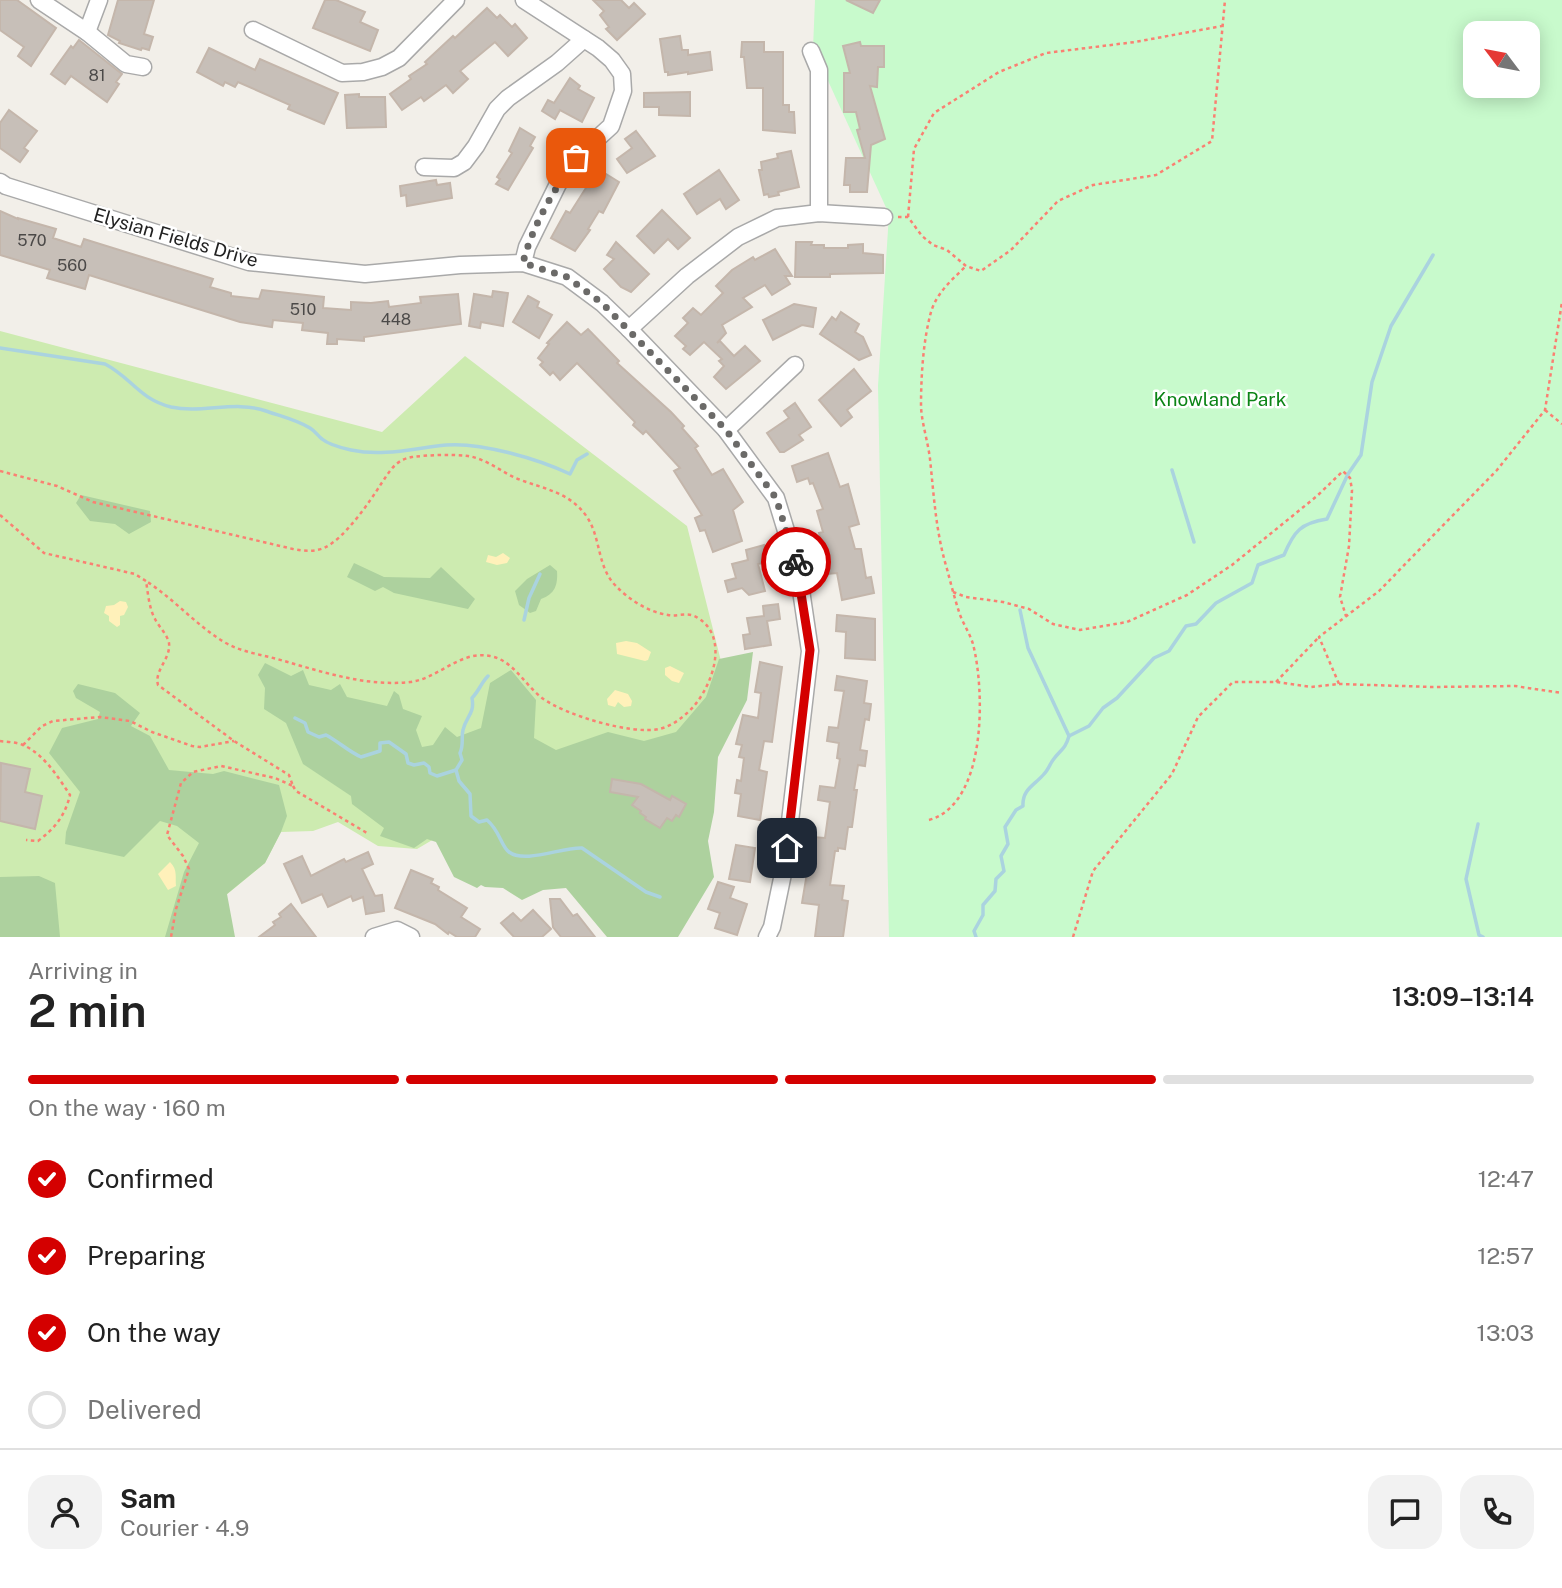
<!DOCTYPE html>
<meta charset="utf-8">
<style>
body{margin:0;font-family:"Public Sans",sans-serif;background:#f2f2f2;color:#222;height:100vh;display:flex;flex-direction:column;font-size:26px;white-space:nowrap}
*{box-sizing:border-box;margin:0}
p{font-size:23px;color:#767676}
.icon{flex:none;width:38px;height:38px;fill:none;stroke:currentColor;stroke-width:2;stroke-linecap:round;stroke-linejoin:round}
.map{position:relative;height:937px;overflow:hidden}
.side{display:flex;flex-direction:column;background:#fff;flex:1}
.side>*{flex:none}
.needle{width:46px;rotate:302deg}
.tools{position:absolute;left:1463px;top:21px;display:grid;gap:14px}
.tools a{display:grid;place-items:center;width:77px;height:77px;border-radius:14px;background:#fff;box-shadow:0 4px 18px #0003;font-size:35px}
.pin{position:absolute;display:grid;place-items:center;width:60px;height:60px;color:#fff;margin:-30px;border-radius:14px;box-shadow:0 4px 10px #0006}
.courier{position:absolute;display:grid;place-items:center;width:70px;height:70px;margin:-35px;border:5px solid #d40000;border-radius:50%;background:#fff;color:#222;box-shadow:0 2px 9px #0007}
.summary em{font-style:normal;font-weight:600}
.summary div{display:flex;flex-direction:column-reverse}
.summary{display:flex;align-items:center;justify-content:space-between;height:119px;padding:0 28px}
h1{font-size:46px;font-weight:600;line-height:52px}
.bar{display:grid;grid-template-columns:repeat(4,1fr);gap:10px 7px;align-content:center;height:84px;padding:0 28px}
.bar i{height:9px;border-radius:5px;background:#e0e0e0}
.bar .selected{background:#d40000}
.bar p{grid-column:span 4}
.line{display:flex;align-items:center;gap:18px;padding:0 28px;border-top:2px solid #e0e0e0}
.line div{flex:1}
.round{display:grid;place-items:center;flex:none;width:74px;height:74px;border-radius:21px;background:#f2f2f2}
ol{padding:0 28px;list-style:none}
li{display:flex;align-items:center;gap:21px;height:77px}
li p{margin-inline-start:auto}
li .icon{padding:7px;border-radius:50%;background:#d40000;color:#fff;stroke-width:4}
li:last-child{color:#767676}
li i{width:38px;height:38px;border:4px solid #e0e0e0;border-radius:50%}
.map>svg:first-child{display:block}
.grass{fill:#cdebb0}
.forest{fill:#add19e}
.sand{fill:#fff1ba}
.park{fill:#c8facc;fill-rule:evenodd}
.lines{fill:none;stroke-linecap:round;stroke-linejoin:round}
.stream{stroke:#aad3df;stroke-width:3.5}
.building{fill:#c7bfb8;stroke:#c4b6ab;stroke-width:2}
.minor-casing{stroke:#a9a9a9;stroke-width:19}
.path{stroke:#fa8072;stroke-width:2.5;stroke-dasharray:3.5 3.5;stroke-linecap:butt}
.minor{stroke:#fff;stroke-width:16}
.done{stroke:#6b6a68;stroke-width:7;stroke-dasharray:0 12.6}
.route{stroke:#d40000;stroke-width:9}
.labels{text-anchor:middle;dominant-baseline:central;stroke-width:5;stroke-linejoin:round;paint-order:stroke}
.number-label{font-size:16px;fill:#4b4948}
.street-label{font-size:19px;fill:#222;stroke:#fff}
.park-label{font-size:19px;fill:#0c8416;stroke:#fff}
</style>
<div class="map">
<svg width="1562" height="937" viewBox="0 0 1562 937">
<rect width="100%" height="100%" fill="#f2efe9"/>
<!-- grass -->
<path class="grass" d="M0,331L382,432L465,356L687,526L727,685L689,746L553,769L417,849L378,846L338,822L313,831L281,832L265,863L220,900L201,937H0Z"/>
<!-- forest -->
<g class="forest">
<path d="M81,495L150,511L151,522L129,534L115,524L90,521L76,503Z"/>
<path d="M354,563L384,577L430,578L441,567L475,599L468,609L394,593L383,587L375,591L347,577Z"/>
<path d="M550,565L557,571C558,585 555,594 541,599L536,611L530,613L519,605L515,591L527,579Z"/>
<path d="M753,652L747,700L718,757L714,812L708,841L714,877L678,937H607L566,888L543,890L522,900L503,888L485,887L481,885L477,888L454,877L436,842L427,839L414,848L380,836L384,828L352,804L351,796L303,764L286,723L264,709L265,688L258,675L265,663L291,676L303,670L309,685L331,690L340,684L347,697L387,706L394,691L399,695L403,709L422,716L416,730L422,747L433,745L445,727L457,737L481,728L490,683L511,670L536,700L534,738L556,750L608,732L644,741L676,732L706,697L719,659Z"/>
<path d="M78,684L115,693L140,713L131,726L150,736L169,770L213,774L224,771L279,785L287,816L281,832L265,863L227,894L235,937H165L184,872L199,843L177,826L160,821L124,857L65,844L66,832L80,792L49,753L62,728L98,719L100,712L76,698L73,691Z"/>
<path d="M39,876L55,883L60,937H0V877Z"/>
</g>
<!-- sand -->
<g class="sand">
<path d="M503,553L510,558L507,563L497,565L486,562L488,555L496,557Z"/>
<path d="M120,601L126,602L128,607L124,615L120,616V625L117,627L109,621V616L104,613L106,606L114,605Z"/>
<path d="M626,641L637,643L651,652L648,660L645,661L617,654L616,643Z"/>
<path d="M670,666L684,673L679,683L672,681L665,675V668Z"/>
<path d="M615,690L628,694L632,701L631,706L624,707L618,702L615,707L608,705L607,699Z"/>
<path d="M170,862C178,870 175,877 176,886L168,890L158,874Z"/>
</g>
<!-- park -->
<path class="park" d="M815,0H1562V937H889L878,386L889,214L813,48ZM1475,33H1528V86H1475Z"/>
<g class="lines">
<!-- stream -->
<g class="stream">
<path d="M0,348L105,364C132,378 139,399 171,407C202,414 235,400 266,411C280,416 297,420 310,428C315,431 318,436 322,439C329,445 342,448 351,450C384,457 414,448 446,445C481,442 538,459 570,474L577,460L587,454"/>
<path d="M1172,470L1194,542"/>
<path d="M1020,610L1028,648L1069,736"/>
<path d="M524,620L529,598L540,574"/>
<path d="M295,718L305,723L308,732L319,737L326,735C339,742 348,751 361,757L380,751V743L389,742L406,754L408,763L414,765L424,763L429,767L430,773L437,776L456,770L462,760L460,753C464,745 461,738 463,730C466,716 475,714 472,698C479,691 481,683 488,676"/>
<path d="M1069,736L1089,726L1103,708L1117,698L1154,658L1169,651L1186,626L1196,624L1216,603L1252,583L1258,565L1284,555C1294,531 1301,523 1327,519L1348,474L1361,455L1372,382L1391,326L1433,255"/>
<path d="M456,770L459,781L470,794L471,816L479,822L487,820C500,831 501,846 509,852C525,864 562,847 582,848L646,892L660,897"/>
<path d="M1478,824L1466,879L1479,935L1483,937"/>
<path d="M976,937L974,931L983,915V905L995,891L996,879L1004,871L1001,856L1008,844L1005,827L1016,810L1023,806C1022,789 1035,785 1044,774C1048,770 1050,764 1053,760C1061,749 1065,750 1069,736"/>
</g>
</g>
<!-- building -->
<g class="building">
<path d="M0,0H17L56,28L31,66L18,56L24,47L0,30Z"/>
<path d="M118,0H154L144,34L153,37L149,50L142,48L141,50L119,43L120,41L108,35Z"/>
<path d="M325,0H336L365,12L360,22L378,30L370,51L313,28Z"/>
<path d="M593,0H621L629,8L634,3L645,14L617,40L606,29L609,27L600,15L604,11Z"/>
<path d="M846,0H880L873,13Z"/>
<path d="M487,8L497,18L500,15L512,27L515,24L527,38L508,56L495,42L460,71L468,79L453,93L446,85L424,101L421,97L402,110L390,94L411,79L409,76L427,64L425,62L453,36L455,38Z"/>
<path d="M680,36L682,50H688V55L710,52L712,70L688,74V72L668,75V72H665L660,39Z"/>
<path d="M79,40L122,74L116,82L119,84L107,102L71,76L65,84L51,74L71,46L73,48Z"/>
<path d="M742,42H764V52H783V105H789V112H794L795,133L763,130V88H747L744,57H741Z"/>
<path d="M860,42L861,46H884V67H878L877,87L870,86L885,139L871,145L867,192H850V185H844L846,158H865L857,130L860,129L856,112H844V73H850L843,46Z"/>
<path d="M209,48L255,70L260,59L338,93L324,124L288,109L290,105L238,82L235,87L225,82L223,86L197,72Z"/>
<path d="M570,78L580,86L578,89L594,98L582,122L560,110L555,119L542,111L548,100L554,103Z"/>
<path d="M690,92V116L659,115V107H644V93Z"/>
<path d="M359,94V97H385L386,127L347,128L345,95Z"/>
<path d="M9,110L37,131L24,148L28,151L20,162L0,148V123Z"/>
<path d="M520,128L535,137L530,146L533,148L508,190L496,184L500,179L497,177L512,153L509,151Z"/>
<path d="M636,131L655,156L627,173L617,159L632,148L625,139Z"/>
<path d="M791,151L799,187L778,192L779,195L769,197L768,194L764,195L759,170H762L761,162L778,158L777,154Z"/>
<path d="M598,169L619,182L603,213L599,211L588,229L590,230L575,251L551,238L566,211L570,213Z"/>
<path d="M719,170L739,200L726,209L720,199L697,214L684,194Z"/>
<path d="M436,180L437,185L450,183L452,198L407,206L406,195L401,196L400,186Z"/>
<path d="M662,210L690,238L678,249L668,239L654,253L637,236Z"/>
<path d="M0,211L18,219V218L56,229L53,238L81,247L84,239L213,279L210,287L231,293V296L259,299L262,290L324,297L323,308L351,310V302L371,303L388,301L389,307L421,303L420,297L458,294L461,324L364,337V341L337,339V344H327L328,333L302,330L303,323L273,320L272,327L240,322L89,275L85,289L47,278L50,270L0,255Z"/>
<path d="M616,242L649,274L631,292L621,287L604,269L614,259L607,255Z"/>
<path d="M796,242H812L811,245H824V248H848V245L863,244V253L883,255V273L830,274V277H795Z"/>
<path d="M775,249L792,276H785L790,284L772,295L765,285L743,298L752,307L722,325L726,333L717,343L720,341L734,356L745,346L760,361L726,389L714,377L724,366L719,361L722,359L704,342L690,355L683,349L686,346L675,336L688,323L683,318L693,308L701,315L723,293L716,286L732,270L753,257L755,260Z"/>
<path d="M493,291L508,293L503,326L481,322L480,328L469,326L474,294L492,297Z"/>
<path d="M528,296L539,302L537,307L552,315L539,338L513,322Z"/>
<path d="M794,304L816,308L813,327L802,325L773,340L763,320Z"/>
<path d="M841,312L859,324L855,332L863,337L871,355L859,360L820,334L832,317L836,320Z"/>
<path d="M567,322L581,335L588,329L619,361L617,363L671,412L684,426L682,428L698,446L695,448L712,475L723,469L743,502L733,510L742,541L713,552L705,530L700,531L695,518L702,515L674,471L680,468L646,431L643,434L633,425L635,422L577,363L560,380L553,372L550,375L540,365L543,362L538,358L549,344L547,343Z"/>
<path d="M854,369L871,391L847,410L852,417L841,426L819,400Z"/>
<path d="M795,403L811,427L799,435L803,440L784,452H780L767,433L789,418L784,411Z"/>
<path d="M828,453L840,487L848,484L859,524L849,527L855,549H861L866,578L871,577L874,593L842,600L837,573L827,574L824,558H826L819,533L823,532L817,511L823,509L813,483L810,484L808,478L797,482L792,466Z"/>
<path d="M764,545L768,562L758,564L765,591L749,595L742,588L728,592L725,581L736,578L732,564L748,560L746,550Z"/>
<path d="M778,604L780,619L767,621L771,645L745,649L743,635L750,634L747,618L764,616L763,606Z"/>
<path d="M837,615L875,619V660L845,658L846,632L836,631Z"/>
<path d="M760,662L782,667L772,742L764,741L759,770L767,772L760,820L738,816L741,794L735,793L737,780L741,781L744,758L739,757L742,745L736,744L743,715L758,718L761,693L755,692Z"/>
<path d="M837,676L867,681L864,703L871,704L869,720L865,719L860,750L867,751L865,766L858,765L854,790H857L852,827H848L845,849L838,848V851H835L830,885L844,886L842,900L848,901L843,937H815L819,905L802,903L813,837L825,838L830,802L818,800L820,786L835,788L840,759L837,758L839,743L827,741L829,727L838,728L844,691L835,690Z"/>
<path d="M1,763L30,769L25,792L42,796L35,829L0,821Z"/>
<path d="M612,779L641,784L670,800L672,796L686,804L679,817L676,815L672,821L667,818L660,828L645,819L646,817L640,813L641,811L632,805L638,797L610,792Z"/>
<path d="M736,845L755,848L750,882L729,879Z"/>
<path d="M368,852L373,864L362,869L375,896L382,895L384,911L366,914L363,897L353,901L351,896L328,907L322,894L302,903L284,864L302,856L311,876L344,859L346,862Z"/>
<path d="M411,870L433,879L431,883L439,887L438,890L467,908L461,917L480,929L475,937H457L449,932L448,934L435,924L395,908Z"/>
<path d="M718,882L734,887L730,898L747,904L737,935L715,928L720,913L708,909Z"/>
<path d="M550,899H560L573,916L577,914L595,937H561L553,927Z"/>
<path d="M291,904L316,937H259L275,925L273,922L281,917L279,914Z"/>
<path d="M533,910L551,929L542,937H514L501,923L513,913L521,921Z"/>
</g>
<g class="lines">
<defs>
<g id="minor">
<path d="M39,0L87,32L126,64L143,67"/>
<path d="M253,30L342,73L363,72L382,67L399,58L456,0"/>
<path d="M87,32L99,0"/>
<path d="M811,51L819,70V213"/>
<path d="M424,167L454,168L464,162L476,146L497,109L508,98L557,63L584,39"/>
<path d="M0,182L6,186L249,262L365,274L460,265L523,263L567,277L602,303L629,329L726,430L776,498L798,570L810,651L785,864L772,927L767,937"/>
<path d="M523,263L527,247L558,184L576,158L611,126L623,91L622,74L612,60L598,48L524,0"/>
<path d="M629,329L687,276L738,237L777,218L819,213L884,217"/>
<path d="M726,430L795,365"/>
<path d="M374,937L397,930L411,937"/>
</g>
</defs>
<!-- minor casing -->
<use href="#minor" class="minor-casing"/>
<!-- path -->
<g class="path">
<path d="M898,217H908L922,236L933,245L947,250L966,266L981,271L1011,250L1058,201L1093,185L1156,175L1212,141L1225,0"/>
<path d="M908,217L914,149L934,113L999,72L1046,53L1135,42L1222,26"/>
<path d="M1545,410L1562,424"/>
<path d="M0,471L57,486L93,502L293,549C304,551 314,552 324,548C344,539 369,503 381,484C390,471 395,460 412,457C429,455 451,454 468,456C487,459 501,472 518,479C544,489 570,492 587,517C601,538 597,566 615,585C628,599 648,612 668,615C678,617 688,611 698,618C732,639 710,694 686,714C678,721 669,727 659,729C631,735 565,715 542,698C524,684 513,660 490,656C460,650 438,679 410,682C365,687 320,671 277,659C259,654 241,652 224,642C196,625 174,599 146,581"/>
<path d="M0,515L44,553L135,574L146,581C148,593 149,608 155,619C159,627 167,634 169,643C171,659 154,670 158,685L234,741L289,775L293,786L275,778L221,766L193,772L181,783L167,835L183,856L189,869L176,909L171,937"/>
<path d="M953,592L966,597L1003,602L1029,609L1053,624L1080,630L1127,622L1187,595L1232,565L1317,496L1343,471L1350,478L1352,490L1349,546L1340,597L1346,616"/>
<path d="M1276,682L1319,637"/>
<path d="M1339,684L1433,687L1515,686L1562,693"/>
<path d="M0,741C7,742 16,742 23,745C44,754 58,777 70,795C65,816 55,828 38,841L26,840"/>
<path d="M23,745L42,726L53,721L100,717L130,721L152,732L192,746L200,747L234,741"/>
<path d="M293,786L296,791L367,833"/>
<path d="M929,820C987,804 985,691 973,644C970,634 964,625 960,615C955,600 951,584 947,569C936,533 934,497 930,459C928,442 922,424 921,407C921,377 923,341 931,312C937,292 952,280 966,266"/>
<path d="M1073,937L1093,871L1172,774L1198,717L1233,682H1276L1311,687L1339,684L1319,637L1379,591L1497,470L1545,410L1562,302"/>
</g>
<!-- minor -->
<use href="#minor" class="minor"/>
</g>
<g class="lines">
<!-- done -->
<path class="done" d="M576,158C554,190 532,226 523,263L567,277L602,303L726,430L776,498L796,562"/>
<!-- route -->
<path class="route" d="M787,848L810,650L796,562"/>
</g>
<g class="labels">
<!-- number labels -->
<g class="number-label">
<text x="97" y="75">81</text>
<text x="32" y="240">570</text>
<text x="72" y="265">560</text>
<text x="303" y="309">510</text>
<text x="396" y="319">448</text>
</g>
<!-- street labels -->
<g class="street-label">
<text transform="translate(176 237) rotate(16)">Elysian Fields Drive</text>
</g>
<!-- park labels -->
<g class="park-label">
<text x="1220" y="399">Knowland Park</text>
</g>
</g>
</svg>
<div class="tools">
<a><svg class="needle" viewBox="-14 -14 28 28"><path d="M0-13l5 13h-10z" fill="#e53935"/><path d="M0 13l5-13h-10z" fill="#767676"/></svg></a>
</div>
<div class="pin" style="left:576px;top:158px;background:#ea580c"><svg class="icon" aria-label="bag" viewBox="0 0 24 24"><path d="M5 8h14l-1 12H6zM9 8a3 3 0 0 1 6 0"/></svg></div>
<div class="pin" style="left:787px;top:848px;background:#1f2937"><svg class="icon" aria-label="home" viewBox="0 0 24 24"><path d="M3 11l9-7 9 7M6 9v11h12V9"/></svg></div>
<div class="courier" style="left:796px;top:562px"><svg class="icon" aria-label="bike" viewBox="0 0 24 24"><circle cx="6" cy="16" r="4"/><circle cx="18" cy="16" r="4"/><path d="M6 16l4-8h5l3 8M10 8l3 8H6M13 5h3"/></svg></div>
</div>
<section class="side">
<div class="summary"><div><h1>2 min</h1><p>Arriving in</p></div><em>13:09–13:14</em></div>
<div class="bar"><i class="selected"></i><i class="selected"></i><i class="selected"></i><i></i><p>On the way · 160 m</p></div>
<ol>
<li><svg class="icon" aria-label="check" viewBox="0 0 24 24"><path d="M5 12l5 5 9-10"/></svg>Confirmed<p>12:47</p></li>
<li><svg class="icon" aria-label="check" viewBox="0 0 24 24"><path d="M5 12l5 5 9-10"/></svg>Preparing<p>12:57</p></li>
<li><svg class="icon" aria-label="check" viewBox="0 0 24 24"><path d="M5 12l5 5 9-10"/></svg>On the way<p>13:03</p></li>
<li><i></i>Delivered</li>
</ol>
<div class="line" style="height:126px"><a class="round"><svg class="icon" aria-label="person" viewBox="0 0 24 24"><circle cx="12" cy="8" r="4"/><path d="M4 21q1-7 8-7t8 7"/></svg></a><div><b>Sam</b><p>Courier · 4.9</p></div><a class="round"><svg class="icon" aria-label="chat" viewBox="0 0 24 24"><path d="M4 5h16v11H9l-5 4z"/></svg></a><a class="round"><svg class="icon" aria-label="phone" viewBox="0 0 24 24"><path d="M5 4h4l2 5-3 2q2 4 5 5l2-3 5 2v4C11 20 4 13 5 4z"/></svg></a></div>
</section>
